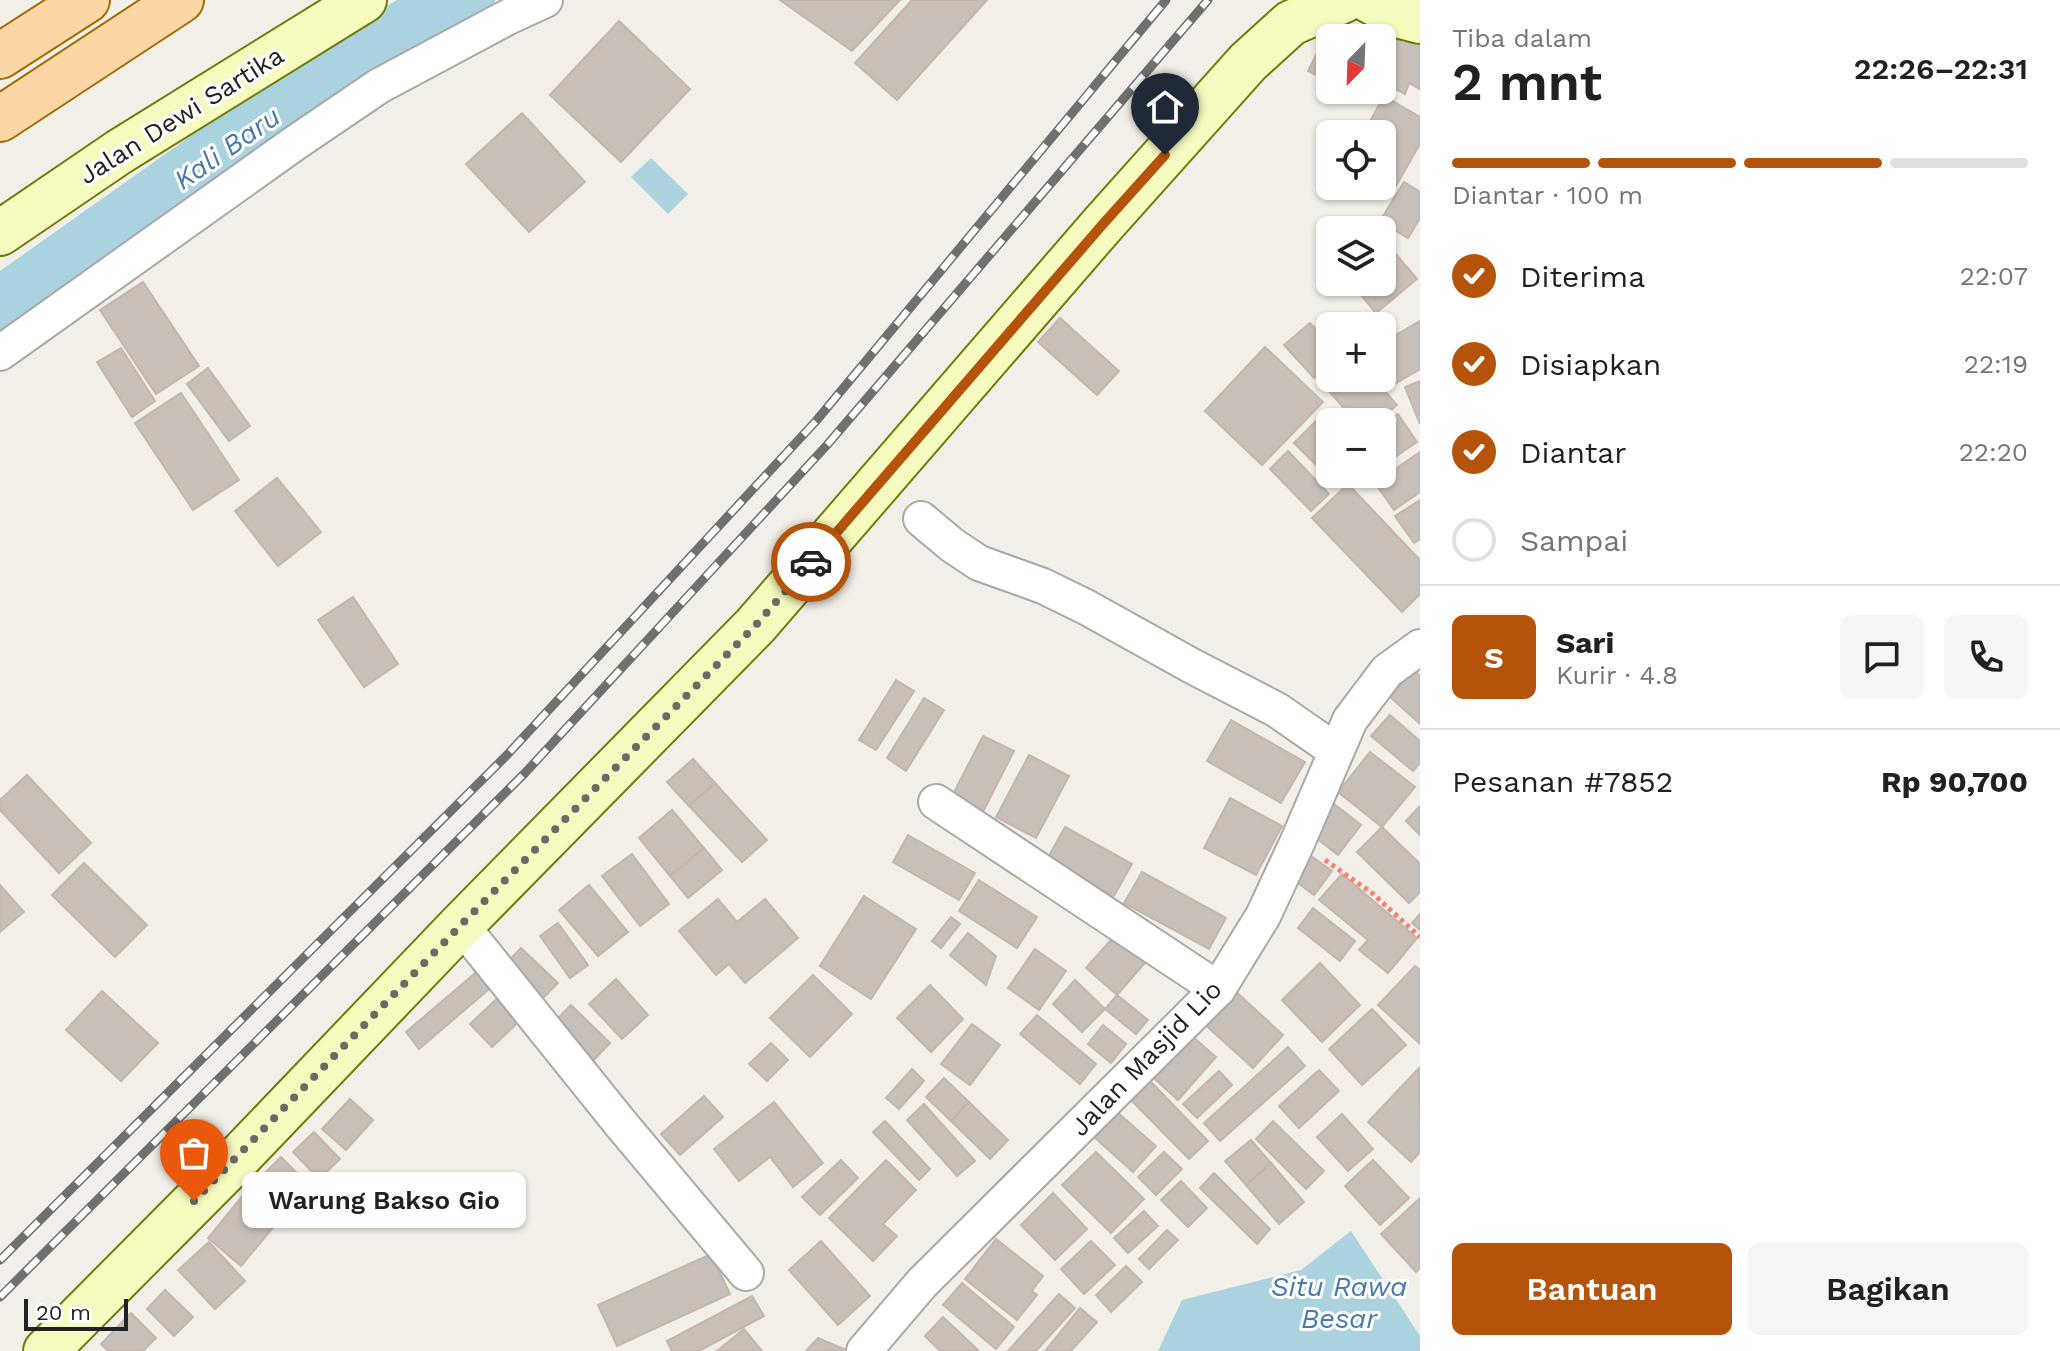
<!DOCTYPE html>
<html lang="id">
<meta charset="utf-8">
<style>
body{margin:0;font-family:"Work Sans",sans-serif;background:#f6f6f6;color:#202124;height:100vh;display:flex;flex-direction:column;font-size:30px;white-space:nowrap}
*{box-sizing:border-box;margin:0}
p{font-size:26px;color:#757577}
.icon{flex:none;width:44px;height:44px;fill:none;stroke:currentColor;stroke-width:2;stroke-linecap:round;stroke-linejoin:round}
.map{position:relative;flex:1;overflow:hidden}
.side{display:flex;flex-direction:column;background:#fff;width:640px}
.side>*{flex:none}
.needle{width:52px;rotate:203deg}
.fabs{position:absolute;left:1316px;top:24px;display:grid;gap:16px}
.fabs a{display:grid;place-items:center;width:80px;height:80px;border-radius:12px;background:#fff;box-shadow:0 2px 6px #0004;font-size:40px}
.scale{position:absolute;left:24px;bottom:20px;width:104px;box-sizing:border-box;padding-left:8px;border:4px solid #222;border-top:0;font-size:22px;line-height:28px;white-space:nowrap;color:#222;-webkit-text-stroke:6px #fff;paint-order:stroke}
.pin{position:absolute;display:grid;place-items:center;width:68px;height:68px;color:#fff;margin:-82px -34px;border-radius:50% 50% 50% 0;rotate:-45deg;box-shadow:0 0 8px #0007}
.pin .icon{rotate:45deg}
.courier{position:absolute;display:grid;place-items:center;width:80px;height:80px;margin:-40px;border:6px solid #b45309;border-radius:50%;background:#fff;color:#222;box-shadow:0 2px 10px #0007}
.bubble{position:absolute;height:56px;border-radius:12px;background:#fff;box-shadow:0 2px 6px #0004;font-size:26px;font-weight:600;line-height:56px;text-align:center}
.overview em{font-style:normal;font-weight:600}
.overview div{display:flex;flex-direction:column-reverse}
.overview{display:flex;align-items:center;justify-content:space-between;height:136px;padding:0 32px}
h1{font-size:52px;font-weight:600;line-height:60px}
.bar{display:grid;grid-template-columns:repeat(4,1fr);gap:12px 8px;align-content:center;height:96px;padding:0 32px}
.bar i{height:10px;border-radius:6px;background:#e0e0e0}
.bar .active{background:#b45309}
.bar p{grid-column:span 4}
.line{display:flex;align-items:center;gap:20px;padding:0 32px;border-top:2px solid #e0e0e0}
.line div{flex:1}
.round{display:grid;place-items:center;flex:none;width:84px;height:84px;border-radius:12px;background:#f6f6f6}
ol{padding:0 32px;list-style:none}
li{display:flex;align-items:center;gap:24px;height:88px}
li p{margin-inline-start:auto}
li .icon{padding:8px;border-radius:50%;background:#b45309;color:#fff;stroke-width:4}
li:last-child{color:#757577}
li i{width:44px;height:44px;border:4px solid #e0e0e0;border-radius:50%}
.primary-button{display:flex;gap:16px;margin-top:auto;padding:16px 32px}
.primary-button a{flex:1;height:92px;border-radius:12px;background:#b45309;color:#fff;font-size:32px;font-weight:600;line-height:92px;text-align:center}
.primary-button a+a{background:#f6f6f6;color:#202124}
main{display:flex;flex:1;min-height:0}
.map>svg:first-child{display:block}
.water{fill:#aad3df}
.lines{fill:none;stroke-linecap:round;stroke-linejoin:round}
.river{stroke:#aad3df;stroke-width:62}
.building{fill:#c7bfb8;stroke:#c4b6ab;stroke-width:2}
.street-casing{stroke:#a9a9a9;stroke-width:38}
.secondary-casing{stroke:#707d05;stroke-width:48}
.primary-casing{stroke:#a06b00;stroke-width:48}
.path{stroke:#fa8072;stroke-width:5;stroke-dasharray:4 4;stroke-linecap:butt}
.street{stroke:#fff;stroke-width:34}
.secondary{stroke:#f7fabf;stroke-width:44}
.primary{stroke:#fcd6a4;stroke-width:44}
.rail-casing{stroke:#707070;stroke-width:9}
.rail{stroke:#fff;stroke-width:6;stroke-dasharray:18;stroke-linecap:butt}
.done{stroke:#6b6a68;stroke-width:8;stroke-dasharray:0 14.4}
.route{stroke:#b45309;stroke-width:10}
.labels{text-anchor:middle;dominant-baseline:central;stroke-width:6;stroke-linejoin:round;paint-order:stroke}
.street-label{font-size:26px;fill:#222;stroke:#fff}
.water-label{font-size:28px;font-style:italic;fill:#4a7aab;stroke:#fff}
</style>
<main>
<div class="map">
<svg width="1420" height="1351" viewBox="0 0 1420 1351">
<rect width="100%" height="100%" fill="#f2efe9"/>
<!-- water -->
<g class="water">
<path d="M651,158L688,194L668,214L631,177Z"/>
<path d="M1351,1231L1420,1336V1351H1158L1182,1300L1301,1270Z"/>
</g>
<g class="lines">
<!-- river -->
<path class="river" d="M0,309L295,100L428,17L464,0"/>
</g>
<!-- building -->
<g class="building">
<path d="M780,0H900L852,51Z"/>
<path d="M912,0H987L897,100L855,63Z"/>
<path d="M619,21L690,89L621,162L550,95Z"/>
<path d="M1400,28L1420,37V89L1409,83L1405,94L1382,82V59Z"/>
<path d="M1318,51L1330,57V82L1308,71Z"/>
<path d="M1384,96L1420,117V144L1392,193L1379,186H1382V134H1363Z"/>
<path d="M522,113L585,182L529,232L466,164Z"/>
<path d="M1404,182L1420,192V218L1408,238L1380,221Z"/>
<path d="M1389,246L1417,279L1376,313L1350,282H1382V252Z"/>
<path d="M143,282L199,366L156,394L100,310Z"/>
<path d="M1060,318L1119,371L1097,395L1038,342Z"/>
<path d="M1420,321V369L1393,385L1382,368V343Z"/>
<path d="M1310,323L1330,345V365L1314,378L1284,345Z"/>
<path d="M1265,347L1323,402L1262,465L1205,411Z"/>
<path d="M121,348L155,401L132,417L97,362Z"/>
<path d="M208,368L250,426L229,441L187,384Z"/>
<path d="M1330,374V378H1374L1397,405L1376,422H1356L1321,382Z"/>
<path d="M1420,381V424L1405,387Z"/>
<path d="M181,393L239,480L193,510L135,423Z"/>
<path d="M1325,412L1335,422H1330V474H1356L1336,485L1294,443Z"/>
<path d="M1398,414L1417,442L1392,459L1382,443V425Z"/>
<path d="M1288,451L1329,494L1311,511L1270,469Z"/>
<path d="M1420,452V492L1394,510L1375,483Z"/>
<path d="M277,478L321,532L278,566L235,511Z"/>
<path d="M1348,484L1420,560V594L1402,612L1312,518Z"/>
<path d="M1420,500V539L1414,543L1395,516Z"/>
<path d="M353,597L398,664L364,687L318,620Z"/>
<path d="M1414,670L1420,676V724L1390,697Z"/>
<path d="M896,680L914,691L876,750L859,740Z"/>
<path d="M924,698L944,710L906,771L887,758Z"/>
<path d="M1390,715L1420,741V763L1413,771L1371,736Z"/>
<path d="M1231,720L1305,762L1281,803L1207,761Z"/>
<path d="M983,736L1014,751L983,812L952,796Z"/>
<path d="M1370,752L1415,787L1382,827L1338,792Z"/>
<path d="M1029,755L1069,776L1036,838L996,817Z"/>
<path d="M693,759L715,783L689,806L667,782Z"/>
<path d="M27,775L91,843L59,873L0,810V800Z"/>
<path d="M715,783L767,840L742,862L689,806Z"/>
<path d="M1230,798L1282,826L1256,875L1204,848Z"/>
<path d="M1334,804L1361,825L1338,855L1311,834Z"/>
<path d="M1420,806V835L1406,821Z"/>
<path d="M672,810L704,848L670,876L639,838Z"/>
<path d="M1065,827L1132,864L1114,896L1047,859Z"/>
<path d="M1382,827L1420,864V892L1409,903L1357,852Z"/>
<path d="M908,835L975,873L959,900L893,862Z"/>
<path d="M704,848L722,870L688,898L670,876Z"/>
<path d="M1307,853L1332,871L1314,895L1289,876Z"/>
<path d="M632,854L669,904L640,926L602,876Z"/>
<path d="M84,863L147,925L115,957L52,895Z"/>
<path d="M1142,872L1226,918L1209,949L1124,903Z"/>
<path d="M1342,874L1417,938L1388,973L1359,950L1368,940L1319,900Z"/>
<path d="M979,880L1037,917L1017,948L959,911Z"/>
<path d="M0,885L24,912L0,932Z"/>
<path d="M589,885L628,932L598,956L559,910Z"/>
<path d="M864,896L916,929L871,999L820,966Z"/>
<path d="M718,899L737,922L765,899L798,938L745,983L729,964L716,975L679,931Z"/>
<path d="M1313,908L1355,941L1340,961L1298,928Z"/>
<path d="M1420,914V930L1412,923Z"/>
<path d="M951,917L960,924L941,948L932,941Z"/>
<path d="M558,923L588,965L570,978L540,936Z"/>
<path d="M1119,931L1150,957L1117,995L1086,968Z"/>
<path d="M968,933L996,956L986,985L950,955Z"/>
<path d="M521,948L558,983L540,1001L504,966Z"/>
<path d="M1035,949L1066,971L1039,1010L1008,988Z"/>
<path d="M487,963L501,979L419,1049L406,1032Z"/>
<path d="M1320,963L1360,1005L1322,1042L1282,1000Z"/>
<path d="M1415,966L1420,970V1044L1378,1005Z"/>
<path d="M813,975L852,1014L810,1057L770,1018Z"/>
<path d="M616,979L648,1015L622,1039L589,1004Z"/>
<path d="M1075,980L1105,1009L1082,1032L1053,1004Z"/>
<path d="M930,985L963,1019L931,1052L897,1018Z"/>
<path d="M1233,989L1283,1035L1253,1068L1202,1022Z"/>
<path d="M102,991L158,1043L121,1081L66,1030Z"/>
<path d="M504,992L527,1014L492,1047L470,1024Z"/>
<path d="M1117,995L1148,1020L1136,1034L1105,1009Z"/>
<path d="M571,1005L610,1043L588,1066L548,1028Z"/>
<path d="M1372,1009L1406,1045L1362,1085L1329,1049Z"/>
<path d="M1037,1015L1096,1064L1080,1084L1020,1034Z"/>
<path d="M972,1024L1000,1045L970,1085L941,1064Z"/>
<path d="M1103,1025L1126,1044L1111,1063L1088,1044Z"/>
<path d="M1185,1030L1216,1057L1178,1100L1147,1072Z"/>
<path d="M771,1043L788,1060L767,1081L749,1064Z"/>
<path d="M1288,1047L1305,1066L1220,1141L1204,1123Z"/>
<path d="M1419,1068L1420,1152L1411,1162L1368,1122Z"/>
<path d="M912,1069L924,1081L899,1109L886,1098Z"/>
<path d="M1319,1070L1339,1091L1299,1128L1279,1106Z"/>
<path d="M1219,1071L1232,1085L1197,1118L1183,1104Z"/>
<path d="M944,1078L969,1102L951,1121L926,1097Z"/>
<path d="M1150,1081L1208,1141L1189,1159L1130,1099Z"/>
<path d="M704,1096L723,1117L680,1155L661,1134Z"/>
<path d="M350,1099L373,1120L346,1150L322,1129Z"/>
<path d="M774,1102L823,1163L793,1187L770,1157L739,1181L714,1149Z"/>
<path d="M969,1102L1008,1140L990,1159L951,1121Z"/>
<path d="M924,1104L975,1161L957,1176L907,1120Z"/>
<path d="M1117,1112L1156,1146L1133,1172L1094,1137Z"/>
<path d="M1342,1114L1373,1149L1348,1171L1317,1137Z"/>
<path d="M885,1121L930,1169L919,1180L873,1132Z"/>
<path d="M1273,1121L1324,1171L1306,1189L1256,1139Z"/>
<path d="M314,1132L340,1159L319,1179L293,1152Z"/>
<path d="M1251,1140L1271,1163L1246,1185L1225,1161Z"/>
<path d="M1096,1152L1144,1199L1111,1233L1062,1185Z"/>
<path d="M1164,1152L1182,1169L1156,1195L1138,1177Z"/>
<path d="M281,1157L313,1189L295,1207L263,1175Z"/>
<path d="M841,1160L858,1178L820,1215L802,1197Z"/>
<path d="M886,1160L916,1190L883,1224L897,1236L873,1261L829,1218Z"/>
<path d="M1373,1160L1409,1198L1380,1225L1345,1186Z"/>
<path d="M1271,1163L1304,1202L1279,1224L1246,1185Z"/>
<path d="M1214,1173L1270,1229L1257,1244L1200,1188Z"/>
<path d="M1181,1181L1207,1208L1188,1227L1161,1200Z"/>
<path d="M253,1183L287,1211L241,1266L208,1238Z"/>
<path d="M1053,1193L1087,1229L1055,1260L1021,1225Z"/>
<path d="M1420,1198V1268L1416,1272L1381,1234Z"/>
<path d="M1144,1211L1158,1226L1128,1253L1114,1238Z"/>
<path d="M1167,1230L1178,1240L1149,1269L1139,1259Z"/>
<path d="M996,1239L1043,1276L1032,1291L1037,1295L1017,1320L965,1279Z"/>
<path d="M821,1241L870,1296L838,1325L789,1270Z"/>
<path d="M1091,1241L1115,1265L1084,1294L1061,1269Z"/>
<path d="M209,1242L245,1281L215,1309L178,1270Z"/>
<path d="M711,1254L730,1294L617,1346L598,1305Z"/>
<path d="M1126,1266L1142,1282L1111,1312L1096,1295Z"/>
<path d="M962,1283L1014,1327L996,1349L943,1305Z"/>
<path d="M165,1290L193,1317L174,1336L147,1309Z"/>
<path d="M1059,1294L1075,1308L1036,1351H1008Z"/>
<path d="M752,1296L764,1316L699,1351H672L667,1341Z"/>
<path d="M1080,1308L1097,1322L1071,1351H1045Z"/>
<path d="M131,1313L156,1338L143,1351H108L101,1344Z"/>
<path d="M943,1317L979,1351H940L925,1336Z"/>
<path d="M744,1329L762,1351H717Z"/>
<path d="M818,1338L844,1349L842,1351H806Z"/>
</g>
<g class="lines">
<defs>
<g id="street">
<path d="M0,353L295,143L379,86L508,17L545,0"/>
<path d="M921,519L952,545L979,563L1043,586L1086,607L1192,666L1277,710L1336,751"/>
<path d="M936,802L1218,989"/>
<path d="M461,925L621,1124L746,1273"/>
<path d="M864,1351L922,1283L1218,989L1263,916L1297,843L1350,720L1387,671L1420,647"/>
</g>
<g id="secondary">
<path d="M1369,0L1397,15L1420,21"/>
<path d="M0,233L119,152L364,0"/>
<path d="M46,1351L237,1159L461,925L755,626L1103,224L1248,62L1291,23L1344,0"/>
</g>
<g id="primary">
<path d="M0,56L87,0"/>
<path d="M0,119L181,0"/>
</g>
</defs>
<!-- street casing -->
<use href="#street" class="street-casing"/>
<!-- secondary casing -->
<use href="#secondary" class="secondary-casing"/>
<!-- primary casing -->
<use href="#primary" class="primary-casing"/>
<!-- path -->
<path class="path" d="M1325,860L1372,893L1420,937"/>
<!-- street -->
<use href="#street" class="street"/>
<!-- secondary -->
<use href="#secondary" class="secondary"/>
<!-- primary -->
<use href="#primary" class="primary"/>
<defs>
<g id="rail">
<path d="M0,1260L507,755L816,421L1166,0"/>
<path d="M0,1297L525,773L827,445L1208,0"/>
</g>
</defs>
<!-- rail casing -->
<use href="#rail" class="rail-casing"/>
<!-- rail -->
<use href="#rail" class="rail"/>
</g>
<g class="lines">
<!-- done -->
<path class="done" d="M194,1201L461,925L755,626L811,562"/>
<!-- route -->
<path class="route" d="M811,562L1103,224L1165,155"/>
</g>
<g class="labels">
<!-- street labels -->
<g class="street-label">
<text transform="translate(181 115) rotate(-32)">Jalan Dewi Sartika</text>
<text transform="translate(1146 1058) rotate(-46)">Jalan Masjid Lio</text>
</g>
<!-- water labels -->
<g class="water-label">
<text transform="translate(227 148) rotate(-35)">Kali Baru</text>
<text x="1339" y="1286">Situ Rawa<tspan x="1339" dy="32">Besar</tspan></text>
</g>
</g>
</svg>
<div class="fabs">
<a><svg class="needle" viewBox="-14 -14 28 28"><path d="M0-13l5 13h-10z" fill="#e53935"/><path d="M0 13l5-13h-10z" fill="#757577"/></svg></a>
<a><svg class="icon" aria-label="locate" viewBox="0 0 24 24"><circle cx="12" cy="12" r="6"/><path d="M12 2v4M12 18v4M2 12h4M18 12h4"/></svg></a>
<a><svg class="icon" aria-label="layers" viewBox="0 0 24 24"><path d="M12 4l9 5-9 5-9-5zM3 14l9 5 9-5"/></svg></a>
<a>+</a>
<a>−</a>
</div>
<div class="scale">20 m</div>
<div class="pin" style="left:194px;top:1201px;background:#ea580c"><svg class="icon" aria-label="bag" viewBox="0 0 24 24"><path d="M5 8h14l-1 12H6zM9 8a3 3 0 0 1 6 0"/></svg></div>
<div class="pin" style="left:1165px;top:155px;background:#1f2937"><svg class="icon" aria-label="home" viewBox="0 0 24 24"><path d="M3 11l9-7 9 7M6 9v11h12V9"/></svg></div>
<div class="courier" style="left:811px;top:562px"><svg class="icon" aria-label="car" viewBox="0 0 24 24"><path d="M5 17H2v-5l4-1 3-4h7l3 4 3 1v5h-3M9 17h6M6 11h13"/><circle cx="7" cy="17" r="2"/><circle cx="17" cy="17" r="2"/></svg></div>
<div class="bubble" style="left:242px;top:1172px;width:284px">Warung Bakso Gio</div>
</div>
<section class="side">
<div class="overview"><div><h1>2 mnt</h1><p>Tiba dalam</p></div><em>22:26–22:31</em></div>
<div class="bar"><i class="active"></i><i class="active"></i><i class="active"></i><i></i><p>Diantar · 100 m</p></div>
<ol>
<li><svg class="icon" aria-label="check" viewBox="0 0 24 24"><path d="M5 12l5 5 9-10"/></svg>Diterima<p>22:07</p></li>
<li><svg class="icon" aria-label="check" viewBox="0 0 24 24"><path d="M5 12l5 5 9-10"/></svg>Disiapkan<p>22:19</p></li>
<li><svg class="icon" aria-label="check" viewBox="0 0 24 24"><path d="M5 12l5 5 9-10"/></svg>Diantar<p>22:20</p></li>
<li><i></i>Sampai</li>
</ol>
<div class="line" style="height:144px"><b class="round" style="background:#b45309;color:#fff">S</b><div><b>Sari</b><p>Kurir · 4.8</p></div><a class="round"><svg class="icon" aria-label="chat" viewBox="0 0 24 24"><path d="M4 5h16v11H9l-5 4z"/></svg></a><a class="round"><svg class="icon" aria-label="phone" viewBox="0 0 24 24"><path d="M5 4h4l2 5-3 2q2 4 5 5l2-3 5 2v4C11 20 4 13 5 4z"/></svg></a></div>
<div class="line" style="height:104px"><div>Pesanan #7852</div><b>Rp 90,700</b></div>
<div class="primary-button"><a>Bantuan</a><a>Bagikan</a></div>
</section>
</main>
